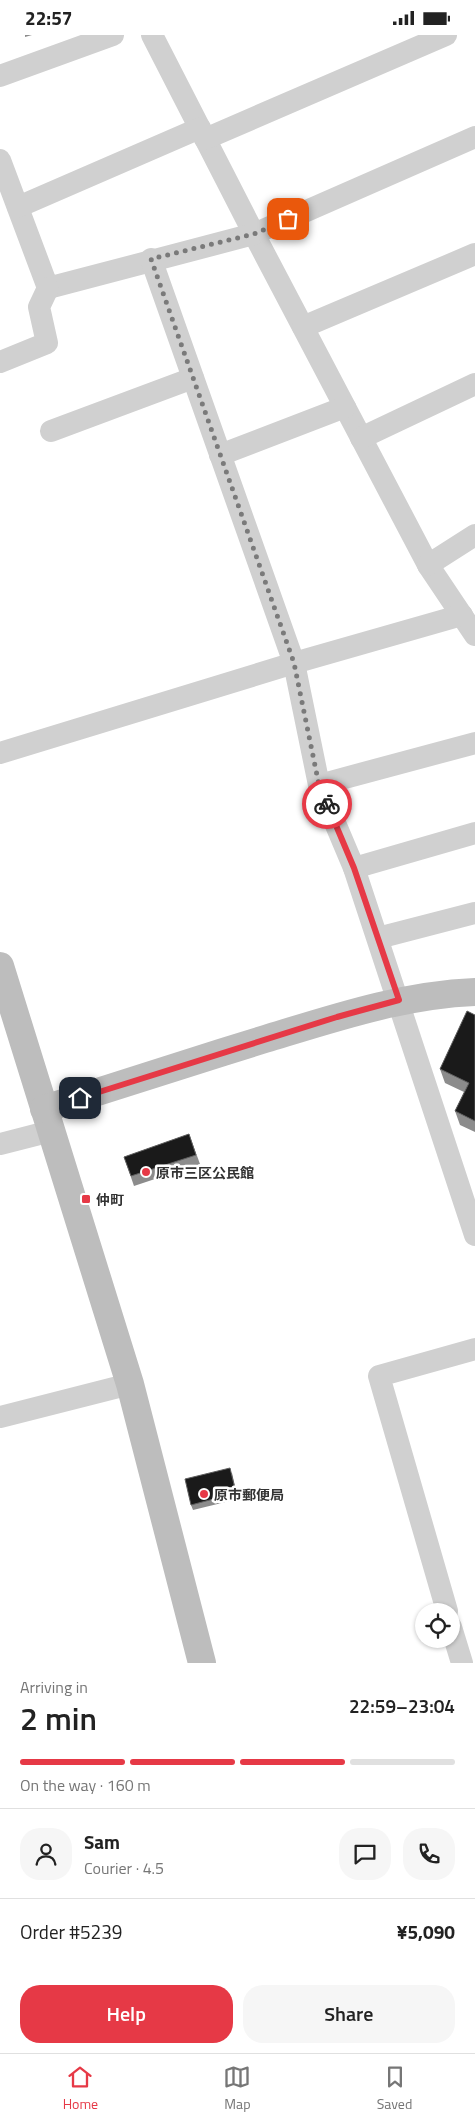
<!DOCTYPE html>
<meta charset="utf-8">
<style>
body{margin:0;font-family:"Titillium Web","Noto Sans JP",sans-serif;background:#f6f6f6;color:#222;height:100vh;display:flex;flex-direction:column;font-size:19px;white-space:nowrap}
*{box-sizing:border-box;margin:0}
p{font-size:16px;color:#767676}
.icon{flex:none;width:28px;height:28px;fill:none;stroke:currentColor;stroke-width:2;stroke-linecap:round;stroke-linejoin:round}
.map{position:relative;height:1628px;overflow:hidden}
.drawer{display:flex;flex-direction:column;background:#fff;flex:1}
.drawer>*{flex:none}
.controls{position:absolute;left:415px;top:1568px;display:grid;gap:10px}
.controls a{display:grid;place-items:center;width:45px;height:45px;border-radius:50%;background:#fff;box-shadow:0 1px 4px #0004;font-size:25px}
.pin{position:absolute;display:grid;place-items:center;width:42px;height:42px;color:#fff;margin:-21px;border-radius:10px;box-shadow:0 2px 8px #0006}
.courier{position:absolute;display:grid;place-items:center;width:50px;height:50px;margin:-25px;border:4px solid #e63946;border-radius:50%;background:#fff;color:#222;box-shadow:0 1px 6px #0007}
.head em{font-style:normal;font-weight:600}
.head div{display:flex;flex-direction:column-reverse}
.head{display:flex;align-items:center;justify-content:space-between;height:85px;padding:0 20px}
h1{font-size:32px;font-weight:600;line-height:38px}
.bar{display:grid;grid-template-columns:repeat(4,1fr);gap:8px 5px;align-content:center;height:60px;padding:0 20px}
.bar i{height:6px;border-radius:4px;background:#e0e0e0}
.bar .current{background:#e63946}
.bar p{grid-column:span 4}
.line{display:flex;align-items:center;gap:12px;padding:0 20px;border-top:1px solid #e0e0e0}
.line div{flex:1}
.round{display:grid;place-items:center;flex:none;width:52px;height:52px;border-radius:20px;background:#f6f6f6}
.button{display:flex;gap:10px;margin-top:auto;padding:10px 20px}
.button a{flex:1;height:58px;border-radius:20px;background:#e63946;color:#fff;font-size:20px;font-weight:600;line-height:58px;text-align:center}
.button a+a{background:#f6f6f6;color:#222}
.status{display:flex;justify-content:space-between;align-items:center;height:35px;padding:0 25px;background:#fff;direction:ltr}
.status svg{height:14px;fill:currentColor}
.tab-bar{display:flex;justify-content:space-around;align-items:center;height:70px;border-top:1px solid #e0e0e0;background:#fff;font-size:14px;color:#767676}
.tab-bar a{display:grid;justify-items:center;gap:2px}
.tab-bar .current{color:#e63946}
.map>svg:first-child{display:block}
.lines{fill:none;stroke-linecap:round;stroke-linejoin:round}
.street{stroke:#d0d0d0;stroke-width:22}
.secondary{stroke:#bdbdbd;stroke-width:28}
.wall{fill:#8c8c8c}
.building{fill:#1a1a1a;stroke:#5f5f5f}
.done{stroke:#7a7a7a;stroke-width:5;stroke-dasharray:0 9}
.route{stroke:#e63946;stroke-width:6}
.poi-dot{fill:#e63946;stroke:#fff;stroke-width:2}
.labels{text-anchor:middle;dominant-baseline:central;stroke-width:5;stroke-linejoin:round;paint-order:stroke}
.poi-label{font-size:14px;font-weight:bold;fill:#333;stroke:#fff;text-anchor:start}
</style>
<div class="status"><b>22:57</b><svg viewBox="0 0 49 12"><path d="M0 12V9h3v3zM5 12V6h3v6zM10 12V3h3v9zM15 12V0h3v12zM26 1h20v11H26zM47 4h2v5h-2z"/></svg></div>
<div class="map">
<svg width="475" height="1628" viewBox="0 0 475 1628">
<rect width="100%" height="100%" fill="#fff"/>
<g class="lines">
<!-- street -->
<g class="street">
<path d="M152,0L254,199L428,530L475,600"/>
<path d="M0,41L113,0"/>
<path d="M205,104L446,0"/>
<path d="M0,125L48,253L254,199L475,102"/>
<path d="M18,172L200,93"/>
<path d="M151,224L294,628L319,750L354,833L475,1200"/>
<path d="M303,292L475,219"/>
<path d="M0,327L47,308L39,272L48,253"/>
<path d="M51,396L193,343"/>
<path d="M361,403L475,349"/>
<path d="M220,420L345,372"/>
<path d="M428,530L475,500"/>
<path d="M0,718L294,628L462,580"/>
<path d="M319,750L475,708"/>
<path d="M354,833L475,798"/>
<path d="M378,903L475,878"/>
<path d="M0,1109L51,1096"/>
<path d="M0,1382L130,1349"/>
<path d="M447,1576L379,1341L475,1314"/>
<path d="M451,1592L462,1628"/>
</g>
<!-- secondary -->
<g class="secondary">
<path d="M0,931L130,1349L202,1628"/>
<path d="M44,1074C117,1051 191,1027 265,1004C334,983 402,960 475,957"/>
</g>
</g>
<!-- wall -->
<g class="wall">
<path d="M25,0H32L25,2Z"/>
<path d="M475,980V1097L460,1090L455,1076L464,1057L445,1048L440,1034Z"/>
<path d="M189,1099L200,1129L134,1151L124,1122Z"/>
<path d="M232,1438L238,1464L193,1475L191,1470Z"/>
</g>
<!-- building -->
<g class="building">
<path d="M467,976L475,980V1086L455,1076L469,1048L440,1034Z"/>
<path d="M189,1099L196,1120L131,1141L124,1122Z"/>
<path d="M230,1433L236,1458L191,1470L185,1444Z"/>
</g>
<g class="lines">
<!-- done -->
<path class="done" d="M288,184L254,199L151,224L294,628L319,750L327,769"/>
<!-- route -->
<path class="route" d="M80,1063L337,982L399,965L354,833L327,769"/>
</g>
<!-- markers -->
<g class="poi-dot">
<circle cx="146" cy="1137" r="5"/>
<rect x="81" y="1159" width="10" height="10" rx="2.5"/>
<circle cx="204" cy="1459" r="5"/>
</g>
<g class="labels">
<!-- poi labels -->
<g class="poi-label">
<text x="156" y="1137">原市三区公民館</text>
<text x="96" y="1164">仲町</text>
<text x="214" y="1459">原市郵便局</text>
</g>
</g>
</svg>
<div class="controls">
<a><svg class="icon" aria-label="locate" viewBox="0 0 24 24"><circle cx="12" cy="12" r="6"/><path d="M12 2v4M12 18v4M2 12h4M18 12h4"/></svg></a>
</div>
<div class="pin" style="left:288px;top:184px;background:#ea580c"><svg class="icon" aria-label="bag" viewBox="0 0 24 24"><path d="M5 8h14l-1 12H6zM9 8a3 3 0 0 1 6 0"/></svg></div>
<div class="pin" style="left:80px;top:1063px;background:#1f2937"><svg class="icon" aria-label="home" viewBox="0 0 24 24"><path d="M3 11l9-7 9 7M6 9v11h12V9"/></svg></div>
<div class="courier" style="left:327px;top:769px"><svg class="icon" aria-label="bike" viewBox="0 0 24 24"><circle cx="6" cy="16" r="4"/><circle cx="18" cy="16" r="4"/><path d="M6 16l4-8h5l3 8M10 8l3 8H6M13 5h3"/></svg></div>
</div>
<section class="drawer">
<div class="head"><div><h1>2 min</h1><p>Arriving in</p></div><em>22:59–23:04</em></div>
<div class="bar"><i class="current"></i><i class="current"></i><i class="current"></i><i></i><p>On the way · 160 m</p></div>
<div class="line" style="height:90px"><a class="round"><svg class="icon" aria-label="person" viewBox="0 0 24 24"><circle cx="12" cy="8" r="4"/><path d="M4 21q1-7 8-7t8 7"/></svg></a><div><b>Sam</b><p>Courier · 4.5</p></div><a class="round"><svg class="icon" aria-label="chat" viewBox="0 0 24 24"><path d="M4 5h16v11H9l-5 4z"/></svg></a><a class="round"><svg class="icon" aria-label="phone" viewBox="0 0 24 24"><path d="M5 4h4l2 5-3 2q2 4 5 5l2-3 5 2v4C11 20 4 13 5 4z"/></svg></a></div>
<div class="line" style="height:65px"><div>Order #5239</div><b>¥5,090</b></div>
<div class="button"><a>Help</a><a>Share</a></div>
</section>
<nav class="tab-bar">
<a class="current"><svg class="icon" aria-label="home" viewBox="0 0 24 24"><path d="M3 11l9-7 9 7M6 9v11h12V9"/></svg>Home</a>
<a><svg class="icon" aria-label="map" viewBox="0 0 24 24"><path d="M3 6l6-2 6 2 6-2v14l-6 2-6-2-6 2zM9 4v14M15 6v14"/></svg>Map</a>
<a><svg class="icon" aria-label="saved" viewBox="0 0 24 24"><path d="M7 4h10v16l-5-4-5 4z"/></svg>Saved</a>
</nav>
